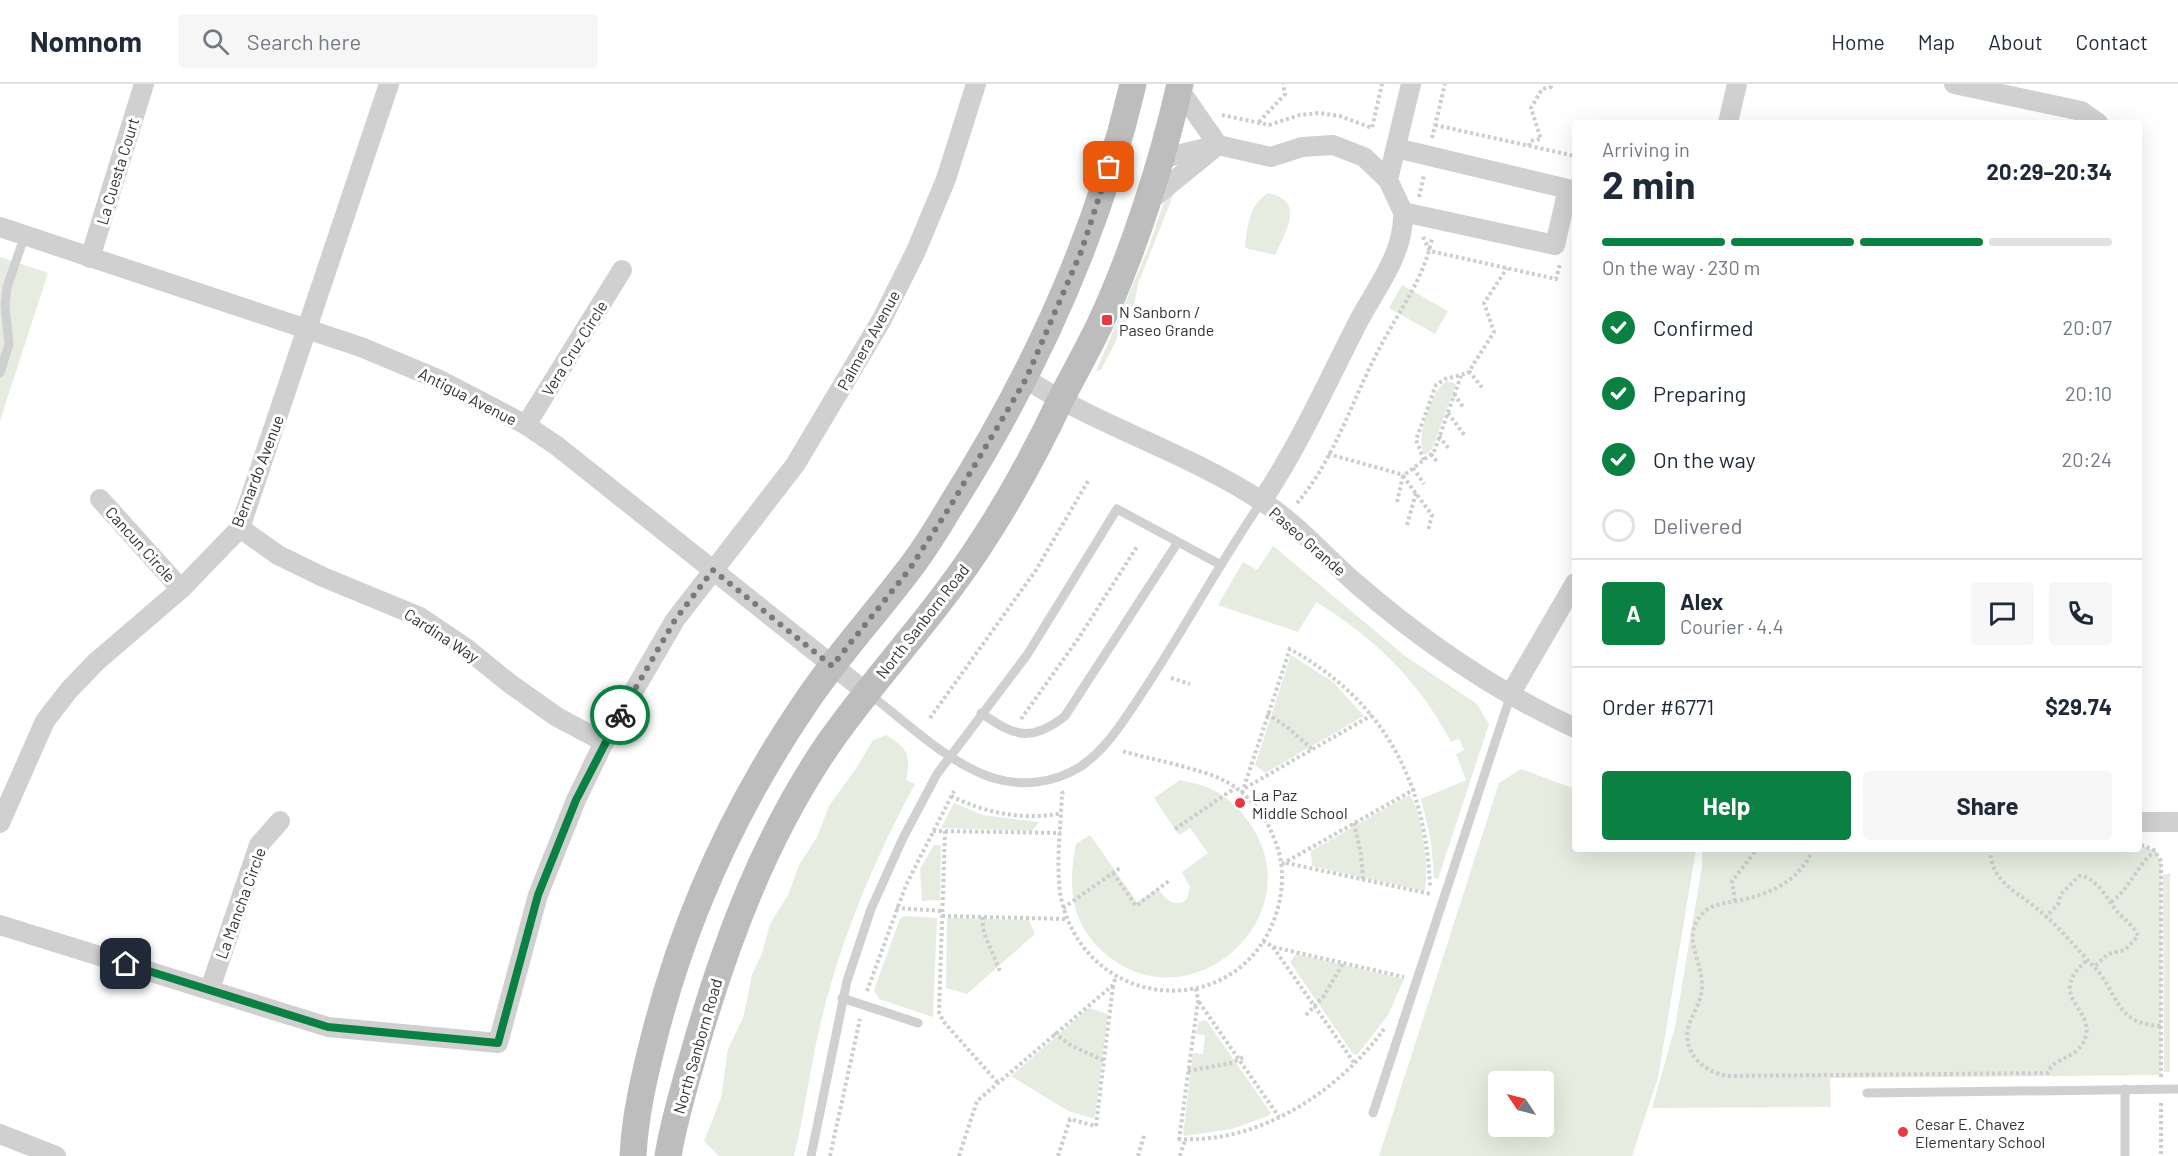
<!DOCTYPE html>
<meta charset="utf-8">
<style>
body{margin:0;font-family:Barlow,sans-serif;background:#f6f6f7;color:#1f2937;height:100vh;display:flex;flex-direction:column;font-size:22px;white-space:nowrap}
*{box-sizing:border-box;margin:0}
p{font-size:20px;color:#747a83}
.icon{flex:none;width:33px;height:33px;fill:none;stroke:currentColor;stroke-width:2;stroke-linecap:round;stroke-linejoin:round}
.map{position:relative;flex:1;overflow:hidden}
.drawer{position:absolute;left:1572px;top:36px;width:570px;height:732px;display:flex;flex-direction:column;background:#fff;border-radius:6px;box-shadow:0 6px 24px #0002}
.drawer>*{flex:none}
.needle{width:39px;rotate:305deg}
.buttons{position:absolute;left:1488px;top:987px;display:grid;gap:12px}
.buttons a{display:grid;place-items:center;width:66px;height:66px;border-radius:6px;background:#fff;box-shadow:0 6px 24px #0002;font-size:30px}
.pin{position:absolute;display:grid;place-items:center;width:51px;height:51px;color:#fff;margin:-26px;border-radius:12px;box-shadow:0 3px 9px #0006}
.courier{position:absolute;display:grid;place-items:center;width:60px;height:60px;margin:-30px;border:4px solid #0b8043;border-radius:50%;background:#fff;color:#222;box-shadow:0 2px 8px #0007}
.head em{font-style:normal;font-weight:700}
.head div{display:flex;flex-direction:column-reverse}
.head{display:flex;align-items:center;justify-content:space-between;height:102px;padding:0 30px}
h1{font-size:39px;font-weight:700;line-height:45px}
.bar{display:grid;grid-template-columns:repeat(4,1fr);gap:9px 6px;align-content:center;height:72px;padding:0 30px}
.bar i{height:8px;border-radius:4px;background:#e0e1e3}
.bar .on{background:#0b8043}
.bar p{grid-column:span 4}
.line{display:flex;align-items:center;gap:15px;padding:0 30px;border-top:2px solid #e0e1e3}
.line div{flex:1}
.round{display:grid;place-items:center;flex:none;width:63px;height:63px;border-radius:6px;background:#f6f6f7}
ol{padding:0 30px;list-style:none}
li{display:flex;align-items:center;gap:18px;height:66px}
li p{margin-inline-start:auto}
li .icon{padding:6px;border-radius:50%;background:#0b8043;color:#fff;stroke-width:4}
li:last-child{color:#747a83}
li i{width:33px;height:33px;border:3px solid #e0e1e3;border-radius:50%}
.cta{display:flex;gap:12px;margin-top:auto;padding:12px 30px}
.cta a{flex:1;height:69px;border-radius:6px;background:#0b8043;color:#fff;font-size:24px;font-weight:700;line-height:69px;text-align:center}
.cta a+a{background:#f6f6f7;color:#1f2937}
header{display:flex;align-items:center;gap:36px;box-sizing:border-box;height:84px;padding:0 30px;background:#fff;border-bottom:2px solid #e0e1e3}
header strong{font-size:28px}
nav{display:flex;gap:33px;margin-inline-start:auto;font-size:21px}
.search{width:420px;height:54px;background:#f6f6f7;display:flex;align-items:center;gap:15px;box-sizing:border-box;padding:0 21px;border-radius:6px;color:#747a83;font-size:22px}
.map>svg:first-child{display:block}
.green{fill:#e6ecdf;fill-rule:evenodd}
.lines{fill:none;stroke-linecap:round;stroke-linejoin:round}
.path{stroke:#cdcdcd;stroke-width:4;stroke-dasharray:3 3;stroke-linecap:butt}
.service{stroke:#d0d0d0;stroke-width:9}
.minor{stroke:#d0d0d0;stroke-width:20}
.secondary{stroke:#bdbdbd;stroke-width:27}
.done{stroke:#7a7a7a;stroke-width:6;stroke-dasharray:0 10.8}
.route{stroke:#0b8043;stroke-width:8}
.poi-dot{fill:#e63946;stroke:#fff;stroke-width:2}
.labels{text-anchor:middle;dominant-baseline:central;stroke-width:6;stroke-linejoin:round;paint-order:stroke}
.street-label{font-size:16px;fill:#333;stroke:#fff}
.poi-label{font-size:16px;fill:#333;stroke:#fff;text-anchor:start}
</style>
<header>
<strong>Nomnom</strong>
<div class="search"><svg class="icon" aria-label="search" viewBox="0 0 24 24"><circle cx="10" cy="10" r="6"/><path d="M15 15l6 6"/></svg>Search here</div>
<nav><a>Home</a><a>Map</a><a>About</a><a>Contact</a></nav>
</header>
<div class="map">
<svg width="2178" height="1072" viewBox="0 0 2178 1072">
<rect width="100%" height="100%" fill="#fff"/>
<!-- green -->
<g class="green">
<path d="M1176,104L1138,200L1134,222L1101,286L1096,287L1148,165L1165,115Z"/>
<path d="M1268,109C1307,117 1285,148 1275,171L1245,164C1247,144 1249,120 1268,109Z"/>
<path d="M0,173L48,189L0,337Z"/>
<path d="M1402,201L1448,227L1435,250L1389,224Z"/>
<path d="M1447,297L1456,300L1432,365L1425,371C1413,359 1433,303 1447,297Z"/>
<path d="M1273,462L1405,572L1477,620L1489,640L1438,795L1434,794L1431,757L1421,715L1466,696L1456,670L1464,666L1459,655L1451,658C1419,597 1375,554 1316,518L1298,548L1218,521L1243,478L1257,486Z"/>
<path d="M1291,571L1333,598L1364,632L1265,689L1255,681Z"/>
<path d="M886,651C908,664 911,672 906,696L915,700C874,776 841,854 821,938C810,982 805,1028 794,1072H719L704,1057L721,1014L728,965L743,934L752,891L762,869L770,840L788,811L799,781L817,753L829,722L857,683L873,656Z"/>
<path d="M1521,685L1575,705V765H1696L1658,994L1632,1072H1379L1499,699ZM1498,998H1544V1042H1498Z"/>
<path d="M1180,696C1190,699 1202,700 1211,705C1226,712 1239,724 1248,737C1318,832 1186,948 1100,865C1070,836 1068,799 1076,760L1090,751L1137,818L1158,805C1166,815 1174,825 1187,815L1190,803L1182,788L1208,769L1190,744L1179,751L1154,714Z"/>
<path d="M1409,711C1421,720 1431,793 1424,807L1312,782L1311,767Z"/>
<path d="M954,719L983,731L1039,738L1032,747L941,744Z"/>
<path d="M934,761H941L940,816L922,817L920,785Z"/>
<path d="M2139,761L2154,766L2161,777V991L1830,994L1831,1023L1652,1024L1675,943L1702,782V765H2139Z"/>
<path d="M2170,789V988H2164L2163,791Z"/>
<path d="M904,832L937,834L933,933L879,915L874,906L900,835Z"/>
<path d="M947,834L1029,836L1035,850L967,910L946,904Z"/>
<path d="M1296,870L1404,895L1388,931L1357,971L1353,970L1290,878Z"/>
<path d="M1089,924L1108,930L1095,1033L1092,1034L1068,1027L1011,992Z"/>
<path d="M1206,936L1271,1029L1268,1032L1232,1045L1185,1052L1183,1050L1193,969L1203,970L1205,951L1196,950L1198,938Z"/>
</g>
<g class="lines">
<!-- path -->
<g class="path">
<path d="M1222,31L1269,41L1300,31L1319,29L1340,32L1372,44L1382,0"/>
<path d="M1259,38L1285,10L1283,0"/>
<path d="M1435,41L1575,72"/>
<path d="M1432,54L1445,0"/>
<path d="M1529,62L1530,57L1541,55L1531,24L1542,5L1551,3L1550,0"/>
<path d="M1419,113L1424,91"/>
<path d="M1423,153L1430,167L1556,195L1560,180"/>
<path d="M1469,287L1484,306"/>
<path d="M1454,310L1463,323"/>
<path d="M1448,329L1465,352"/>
<path d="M1439,352L1449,365"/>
<path d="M1328,370L1404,391"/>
<path d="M1431,370L1438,379"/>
<path d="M1424,376L1416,356L1436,301L1445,295L1468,289L1494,248L1484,219L1507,184"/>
<path d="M1413,384L1424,400"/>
<path d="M1403,392L1432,431L1428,447"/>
<path d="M1397,418L1403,392L1434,368L1461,292"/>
<path d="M1297,419C1334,376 1351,319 1377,269C1396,231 1424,196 1432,154"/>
<path d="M1407,441L1416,409"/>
<path d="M1288,564C1383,616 1426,696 1430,803"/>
<path d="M1171,594L1190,600"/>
<path d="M1267,630L1287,643L1313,666"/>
<path d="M930,634L1036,486L1088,397"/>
<path d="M1021,635L1078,555L1138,461"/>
<path d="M1245,704L1372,631"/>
<path d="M1064,708L1062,709C1061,741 1054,793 1063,822C1094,931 1244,937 1277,827C1283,807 1284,785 1278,765C1269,737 1252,712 1227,698C1204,685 1149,675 1122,667"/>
<path d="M1242,709L1290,565"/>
<path d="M951,712C985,729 1024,737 1062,729"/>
<path d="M1354,739L1361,770L1363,796"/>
<path d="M1175,745L1235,704"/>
<path d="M933,747L1061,749"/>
<path d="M945,747L939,928L943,937L998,999"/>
<path d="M2141,761L2154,766L2161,777V993"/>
<path d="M1813,765C1799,798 1770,810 1737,817C1725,819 1712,820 1703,829C1680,853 1703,876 1702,903C1702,917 1693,928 1689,941C1681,969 1704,988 1728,992L2048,989C2052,973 2081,975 2086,951C2092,923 2046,912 2087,876"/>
<path d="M1990,765C1991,797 2013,805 2035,823C2055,838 2078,866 2096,885C2110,900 2115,922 2130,933C2139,940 2150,941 2161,942"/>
<path d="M1286,779L1431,810"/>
<path d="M1282,780L1415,705"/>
<path d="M1113,789L1136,822L1170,796"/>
<path d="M1735,817L1732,797L1757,765"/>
<path d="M2111,818C2130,805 2136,782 2155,767"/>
<path d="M896,824L943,827"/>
<path d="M1063,824L1120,784"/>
<path d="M942,832L1067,835"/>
<path d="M982,833L984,849L1000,887"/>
<path d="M2045,834L2058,820L2061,810L2079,792C2095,791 2107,815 2116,826C2123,835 2134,841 2138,852L2125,866L2108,870L2094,883"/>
<path d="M1263,857L1273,863L1404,893"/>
<path d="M1273,863L1355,980"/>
<path d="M867,907L906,801L954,707"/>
<path d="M1199,918L1279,1033"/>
<path d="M1306,931L1323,913L1344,878"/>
<path d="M1054,949L1072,962L1105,977"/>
<path d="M1188,987L1231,979L1246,972"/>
<path d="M2161,1019V1072"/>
<path d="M1096,1042L1113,902"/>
<path d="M1178,1055C1259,1060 1338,1008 1384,945"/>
<path d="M1179,1056L1198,917L1196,904"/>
<path d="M830,1072L860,935"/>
<path d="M959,1072L977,1017L1113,901L1116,893"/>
<path d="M1058,1072L1070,1035L1095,1042"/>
<path d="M1138,1072L1144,1052"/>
<path d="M1180,1072L1185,1056"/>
</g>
<!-- service -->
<g class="service">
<path d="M0,289L9,260L5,222L7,203L25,151"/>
<path d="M869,610C907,638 947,679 993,694C1022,703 1054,699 1080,683C1108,664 1126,633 1144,606C1185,544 1220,478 1262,417"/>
<path d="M981,629C1014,652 1031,659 1065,632L1178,458"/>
<path d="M842,914L918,939"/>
<path d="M2125,1005V1072"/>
<path d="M1867,1009L2178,1005"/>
<path d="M1373,1029L1511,610"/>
<path d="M811,1072L847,897L871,825L903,754L937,690L1027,571L1117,425L1221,481"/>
</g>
<!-- minor -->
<g class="minor">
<path d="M1954,0L2081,27L2098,39"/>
<path d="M1728,39L1737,0"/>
<path d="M1396,64L1568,105L1555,161L1403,128L1388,96L1411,0"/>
<path d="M1160,75L1218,61L1179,5"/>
<path d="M1148,118L1218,61L1271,73L1302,63L1333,61L1364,73L1388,96"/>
<path d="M0,143L361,263L440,296L526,341L557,362L866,608"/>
<path d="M90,174L144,0"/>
<path d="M1026,295C1100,343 1186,368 1260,416C1297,439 1326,474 1359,502C1424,558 1497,608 1575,644"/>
<path d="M526,341L622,186"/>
<path d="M100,415L181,505"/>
<path d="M1262,417C1300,359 1324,305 1355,244C1373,207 1405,171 1403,128"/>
<path d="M240,444L278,471L323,493L420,533L466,564L509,599L557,633L604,658"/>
<path d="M1511,609L1575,499"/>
<path d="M2139,738H2178"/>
<path d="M0,739L45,637L69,606L96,578L181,505L240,444L389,0"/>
<path d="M0,841L328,943L498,959L538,811L576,716L604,658L675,536L795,381L881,237L916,167L946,95L976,0"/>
<path d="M210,905L259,761L280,737"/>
<path d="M0,1050L56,1072"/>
</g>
<!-- secondary -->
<g class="secondary">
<path d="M633,1072C635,1032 644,993 654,954C684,834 735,723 804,621C835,574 873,533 907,488C923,468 937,445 950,423C1033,292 1098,151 1133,0"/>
<path d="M668,1072C674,1035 686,997 696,961C727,854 766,751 829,659C875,593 931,535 976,467C1008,419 1036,368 1061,315C1074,290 1088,265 1100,240C1133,170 1163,76 1180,0"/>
</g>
</g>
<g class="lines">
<!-- done -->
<path class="done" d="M620,631L675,536L713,486L832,582L909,486L951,421L1026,295L1081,168L1109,83"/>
<!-- route -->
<path class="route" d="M126,880L328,943L498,959L538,811L576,716L620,631"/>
</g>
<!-- markers -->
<g class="poi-dot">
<rect x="1101" y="230" width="12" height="12" rx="3"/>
<circle cx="1240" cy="719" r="6"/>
<circle cx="1903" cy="1048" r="6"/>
</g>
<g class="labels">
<!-- street labels -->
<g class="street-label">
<text transform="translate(117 87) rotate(-73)">La Cuesta Court</text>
<text transform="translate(868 256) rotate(-61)">Palmera Avenue</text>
<text transform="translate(574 264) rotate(-58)">Vera Cruz Circle</text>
<text transform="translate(468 312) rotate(27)">Antigua Avenue</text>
<text transform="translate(257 387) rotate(-69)">Bernardo Avenue</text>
<text transform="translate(1308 457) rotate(41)">Paseo Grande</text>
<text transform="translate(141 460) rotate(48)">Cancun Circle</text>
<text transform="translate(922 537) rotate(-52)">North Sanborn Road</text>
<text transform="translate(442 551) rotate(33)">Cardina Way</text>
<text transform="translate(240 819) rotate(-70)">La Mancha Circle</text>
<text transform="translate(697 962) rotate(-74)">North Sanborn Road</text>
</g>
<!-- poi labels -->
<g class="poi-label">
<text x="1119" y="227">N Sanborn /<tspan x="1119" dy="18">Paseo Grande</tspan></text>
<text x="1252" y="710">La Paz<tspan x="1252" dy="18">Middle School</tspan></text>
<text x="1915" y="1039">Cesar E. Chavez<tspan x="1915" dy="18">Elementary School</tspan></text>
</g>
</g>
</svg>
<div class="buttons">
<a><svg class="needle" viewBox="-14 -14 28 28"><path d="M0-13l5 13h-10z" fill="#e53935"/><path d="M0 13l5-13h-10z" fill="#747a83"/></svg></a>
</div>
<div class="pin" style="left:1109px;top:83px;background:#ea580c"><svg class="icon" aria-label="bag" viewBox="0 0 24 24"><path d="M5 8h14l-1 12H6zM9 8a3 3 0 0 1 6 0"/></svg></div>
<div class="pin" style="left:126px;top:880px;background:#1f2937"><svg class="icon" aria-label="home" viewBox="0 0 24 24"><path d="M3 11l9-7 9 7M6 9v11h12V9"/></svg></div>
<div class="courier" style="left:620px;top:631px"><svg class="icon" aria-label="bike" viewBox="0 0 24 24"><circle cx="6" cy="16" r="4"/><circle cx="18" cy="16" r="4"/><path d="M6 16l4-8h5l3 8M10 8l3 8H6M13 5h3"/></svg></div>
<section class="drawer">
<div class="head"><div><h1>2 min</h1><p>Arriving in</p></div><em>20:29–20:34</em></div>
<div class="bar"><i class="on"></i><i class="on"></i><i class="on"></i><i></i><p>On the way · 230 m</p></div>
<ol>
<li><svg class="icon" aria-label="check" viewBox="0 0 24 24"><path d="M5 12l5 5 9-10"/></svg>Confirmed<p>20:07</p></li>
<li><svg class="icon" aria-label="check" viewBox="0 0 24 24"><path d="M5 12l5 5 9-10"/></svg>Preparing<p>20:10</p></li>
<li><svg class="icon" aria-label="check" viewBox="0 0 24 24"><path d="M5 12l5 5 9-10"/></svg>On the way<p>20:24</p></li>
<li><i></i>Delivered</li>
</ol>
<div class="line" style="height:108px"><b class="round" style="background:#0b8043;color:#fff">A</b><div><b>Alex</b><p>Courier · 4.4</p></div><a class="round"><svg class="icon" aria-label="chat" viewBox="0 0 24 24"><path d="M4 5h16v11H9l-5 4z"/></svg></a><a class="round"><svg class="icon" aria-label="phone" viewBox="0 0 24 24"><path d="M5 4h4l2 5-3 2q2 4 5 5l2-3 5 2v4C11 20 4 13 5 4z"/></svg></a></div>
<div class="line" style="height:78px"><div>Order #6771</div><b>$29.74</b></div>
<div class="cta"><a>Help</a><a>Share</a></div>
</section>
</div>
